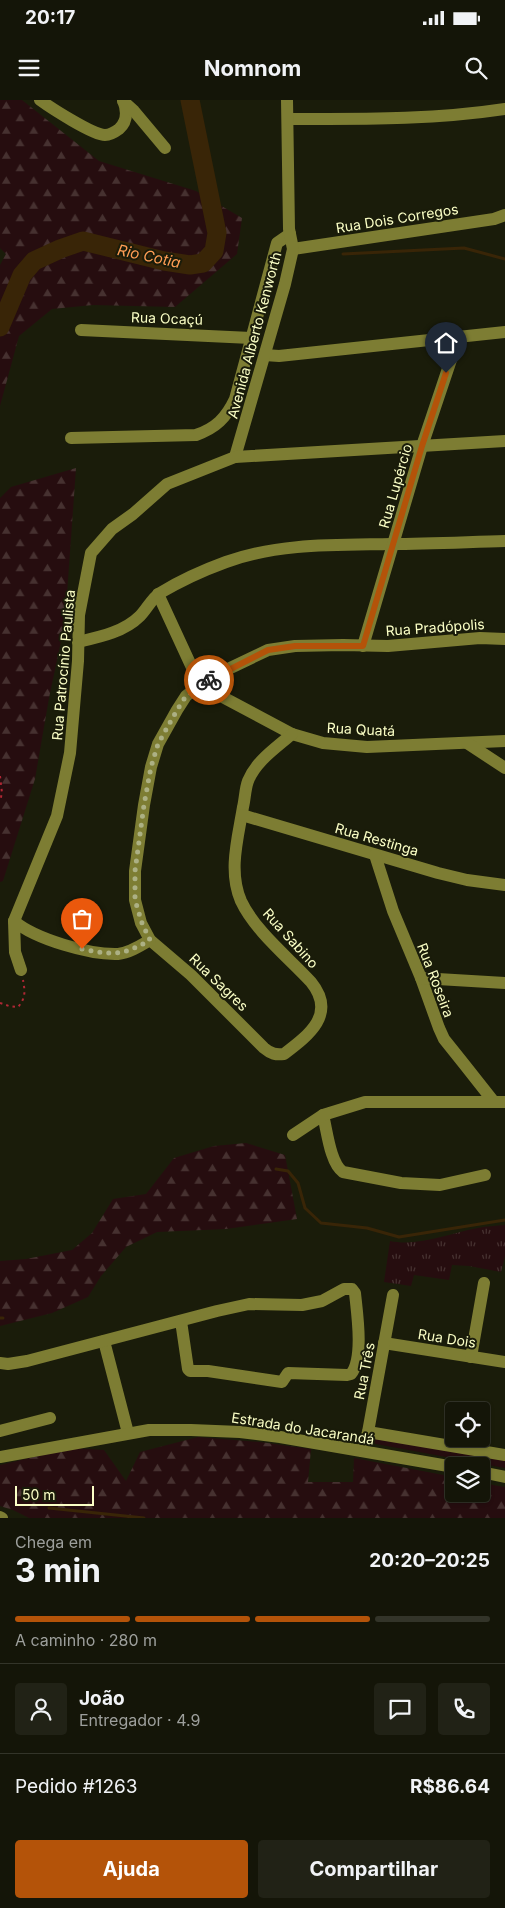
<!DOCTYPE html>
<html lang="pt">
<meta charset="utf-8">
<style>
body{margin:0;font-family:Inter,sans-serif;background:#212216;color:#f1f3f6;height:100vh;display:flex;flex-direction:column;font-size:19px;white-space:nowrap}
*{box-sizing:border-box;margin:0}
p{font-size:16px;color:#9d9f9c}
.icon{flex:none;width:28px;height:28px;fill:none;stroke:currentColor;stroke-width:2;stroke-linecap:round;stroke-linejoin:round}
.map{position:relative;height:1418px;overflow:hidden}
.side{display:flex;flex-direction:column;background:#141508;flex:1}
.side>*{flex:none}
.fabs{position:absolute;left:445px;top:1302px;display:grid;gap:10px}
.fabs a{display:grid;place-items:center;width:45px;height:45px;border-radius:5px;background:#141508;box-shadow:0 1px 4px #0004,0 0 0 1px #333429;font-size:25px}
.scale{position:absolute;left:15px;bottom:12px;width:79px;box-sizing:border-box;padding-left:5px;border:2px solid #fbffc6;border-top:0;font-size:14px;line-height:18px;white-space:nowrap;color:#fbffc6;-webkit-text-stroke:4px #1a1c0a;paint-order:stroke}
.pin{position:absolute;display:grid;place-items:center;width:42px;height:42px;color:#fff;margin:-51px -21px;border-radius:50% 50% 50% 0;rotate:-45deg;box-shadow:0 0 5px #0007}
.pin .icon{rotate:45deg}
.courier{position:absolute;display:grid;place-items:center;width:50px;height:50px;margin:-25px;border:4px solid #b45309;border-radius:50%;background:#fff;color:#222;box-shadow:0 1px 6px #0007}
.overview em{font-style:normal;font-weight:700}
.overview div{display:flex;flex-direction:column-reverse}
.overview{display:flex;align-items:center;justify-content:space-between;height:85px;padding:0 15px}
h1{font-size:32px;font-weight:700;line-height:38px}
.bar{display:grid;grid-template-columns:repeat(4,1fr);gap:8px 5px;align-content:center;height:60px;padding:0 15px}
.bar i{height:6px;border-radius:4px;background:#333429}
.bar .current{background:#b45309}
.bar p{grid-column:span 4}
.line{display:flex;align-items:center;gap:12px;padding:0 15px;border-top:1px solid #333429}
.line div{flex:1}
.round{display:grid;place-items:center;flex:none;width:52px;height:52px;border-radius:5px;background:#212216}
.cta{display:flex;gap:10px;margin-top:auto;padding:10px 15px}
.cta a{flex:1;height:58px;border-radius:5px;background:#b45309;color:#fff;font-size:20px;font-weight:700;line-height:58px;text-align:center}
.cta a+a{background:#212216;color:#f1f3f6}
.status{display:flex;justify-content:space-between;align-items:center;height:35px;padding:0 25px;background:#141508;direction:ltr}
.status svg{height:14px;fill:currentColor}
header{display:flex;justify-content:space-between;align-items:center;height:65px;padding:0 15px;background:#141508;font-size:22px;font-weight:700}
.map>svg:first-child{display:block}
.grass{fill:url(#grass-tufts)}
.forest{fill:url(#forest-firs)}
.garden{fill:#260d0f}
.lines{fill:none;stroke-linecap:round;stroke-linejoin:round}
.stream{stroke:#392507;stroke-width:3}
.river{stroke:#392507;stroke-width:19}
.path{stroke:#b12835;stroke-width:2;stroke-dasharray:2.5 4;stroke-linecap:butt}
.minor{stroke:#7d7d33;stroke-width:12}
.done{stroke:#acb084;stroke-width:5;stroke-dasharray:0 9}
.route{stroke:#b45309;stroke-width:6}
.labels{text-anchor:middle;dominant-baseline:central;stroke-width:4;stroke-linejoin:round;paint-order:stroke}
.street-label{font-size:14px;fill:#fbffc6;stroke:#1a1c0a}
.water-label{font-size:15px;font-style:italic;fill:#ff9d54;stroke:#1a1c0a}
</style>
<div class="status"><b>20:17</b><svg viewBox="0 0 49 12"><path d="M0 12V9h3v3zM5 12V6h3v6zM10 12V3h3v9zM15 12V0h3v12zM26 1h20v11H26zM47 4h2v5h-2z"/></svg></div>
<header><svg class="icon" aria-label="menu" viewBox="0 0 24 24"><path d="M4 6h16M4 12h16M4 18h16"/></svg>Nomnom<svg class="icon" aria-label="search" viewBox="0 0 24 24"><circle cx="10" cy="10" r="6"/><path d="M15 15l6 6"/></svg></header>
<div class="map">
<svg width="505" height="1418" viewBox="0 0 505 1418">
<defs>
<pattern id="grass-tufts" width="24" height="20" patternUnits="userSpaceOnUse" patternTransform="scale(1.25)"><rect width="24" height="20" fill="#260d0f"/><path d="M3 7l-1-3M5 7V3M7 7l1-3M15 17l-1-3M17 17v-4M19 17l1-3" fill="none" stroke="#463130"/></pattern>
<pattern id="forest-firs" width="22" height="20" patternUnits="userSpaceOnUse" patternTransform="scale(1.25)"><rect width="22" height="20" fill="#260d0f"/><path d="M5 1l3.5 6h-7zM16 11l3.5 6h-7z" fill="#463130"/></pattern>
</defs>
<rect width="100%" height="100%" fill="#1a1c0a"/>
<!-- grass -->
<path class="grass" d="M505,1125V1156L501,1172L469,1166L452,1165L449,1180L414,1175L411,1186L384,1182L390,1141C418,1147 450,1133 478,1128C487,1126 496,1126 505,1125Z"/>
<!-- forest -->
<g class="forest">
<path d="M0,0H22L99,61L196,91L242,118L237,154L175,207L93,205L52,209L19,236L0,306V165L6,154L0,148Z"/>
<path d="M76,368L65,522L49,598L35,679L3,781L0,782V398L11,387Z"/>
<path d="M246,1043L285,1055L297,1119L226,1129L157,1132L126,1147L101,1176L88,1197L52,1213L0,1226V1161L26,1159L72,1150L92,1133L113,1099L146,1094L174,1058L214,1046Z"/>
<path d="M198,1337L260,1342L311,1349L308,1382H353L354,1358L454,1377V1394H481V1383L505,1387V1418H29L13,1410L0,1406V1365L72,1348L104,1350L126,1381L140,1352Z"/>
</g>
<!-- garden -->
<path class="garden" d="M373,1336L505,1358V1368L371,1343Z"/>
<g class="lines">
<!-- stream -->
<g class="stream">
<path d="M343,154L464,148L505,159"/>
<path d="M276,1069L288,1071L298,1083L305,1108L321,1123L367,1128L399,1137L505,1120"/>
<path d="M0,1218H3"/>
<path d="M49,1408L144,1418"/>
</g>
<!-- river -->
<path class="river" d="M0,227L22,175L34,161L60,149L83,141L164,161L190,165L203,163L214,151L217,133L190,0"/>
<!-- path -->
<g class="path">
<path d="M0,676L2,693L0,701"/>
<path d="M0,903L9,906L18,907C26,898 25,891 23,880"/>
</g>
<!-- minor -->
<g class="minor">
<path d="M40,0C51,8 93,35 105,35C110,35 115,32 119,29C128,21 127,10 123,0"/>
<path d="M123,1L134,11L165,48"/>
<path d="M289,19C361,19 433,20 505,9"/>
<path d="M293,149L494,119L505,115"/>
<path d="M81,230L251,238"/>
<path d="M265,255L279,256L505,232"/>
<path d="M71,338L196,335C216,328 226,318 235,299L277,143L290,134"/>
<path d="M235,357L285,184L293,149L289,129L287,0"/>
<path d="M158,494L200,585L292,634L323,643L367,647L505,641"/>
<path d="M78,542C100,537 124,532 140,516C147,509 152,498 160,493C180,481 204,470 226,462C279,443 335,445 391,444C429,444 467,442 505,441"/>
<path d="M363,546L422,346L459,236"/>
<path d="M292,634C276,648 256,661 248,681C245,689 245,699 243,707C238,738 228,771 241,801C255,831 289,858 311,882C337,914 309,935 284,954C276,955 271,954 264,948L191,875L150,840L141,823L135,800V771L144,705L151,667L158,644L177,610L186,596L200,585L224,571L268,550L295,546L343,545L388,546L480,538L505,539"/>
<path d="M467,643L505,668"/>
<path d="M242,715L438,773L467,780L505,785"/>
<path d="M375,755L393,811L421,878L439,928L444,939L464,964L494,1002"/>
<path d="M14,821C35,839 90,855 118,854C129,853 140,846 150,840"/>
<path d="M21,870L15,852L14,821L57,716L70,653L78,561L79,515L91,453L112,429L133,414L167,384L235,357L505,341"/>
<path d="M421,878L505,883"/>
<path d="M323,1015C327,1030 330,1063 343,1072L401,1083L440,1085L485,1075"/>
<path d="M293,1035L323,1015L365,1002H505"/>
<path d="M104,1241L128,1333"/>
<path d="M384,1243L505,1262"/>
<path d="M471,1257L484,1183"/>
<path d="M0,1263L8,1264L27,1261L217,1211L249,1204L302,1205L322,1201L344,1189H352L355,1193C357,1213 364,1258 351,1274L347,1275L288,1273L282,1282L208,1271H190L188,1269L181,1221"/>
<path d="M0,1331L50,1318"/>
<path d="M368,1332L505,1355"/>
<path d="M362,1351L368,1332L393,1195"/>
<path d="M0,1357L149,1330H191L240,1332L280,1337L454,1367"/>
<path d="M481,1372L505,1377"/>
<path d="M0,1417L2,1418"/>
</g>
</g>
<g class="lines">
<!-- done -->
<path class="done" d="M82,849C113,855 122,856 150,840L142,823L135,800V771L144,705L151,667L158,644L177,610L186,596L209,580"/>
<!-- route -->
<path class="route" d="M209,580L268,550L295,546H363L422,346L446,273"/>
</g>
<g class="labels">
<!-- street labels -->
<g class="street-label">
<text transform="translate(397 118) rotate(-9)">Rua Dois Corregos</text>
<text transform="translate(167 218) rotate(2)">Rua Ocaçú</text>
<text transform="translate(254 235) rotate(-75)">Avenida Alberto Kenworth</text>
<text transform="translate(395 386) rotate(-74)">Rua Lupércio</text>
<text transform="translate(435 527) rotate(-4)">Rua Pradópolis</text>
<text transform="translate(63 565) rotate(-85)">Rua Patrocínio Paulista</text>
<text transform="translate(361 629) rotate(3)">Rua Quatá</text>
<text transform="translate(377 739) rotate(16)">Rua Restinga</text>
<text transform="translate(291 838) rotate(48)">Rua Sabino</text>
<text transform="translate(436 880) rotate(69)">Rua Roseira</text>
<text transform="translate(219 882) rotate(44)">Rua Sagres</text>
<text transform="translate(447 1238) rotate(9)">Rua Dois</text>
<text transform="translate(364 1271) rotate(-79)">Rua Três</text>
<text transform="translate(303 1328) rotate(9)">Estrada do Jacarandá</text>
</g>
<!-- water labels -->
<g class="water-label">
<text transform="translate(149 156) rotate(12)">Rio Cotia</text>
</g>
</g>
</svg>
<div class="fabs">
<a><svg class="icon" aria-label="locate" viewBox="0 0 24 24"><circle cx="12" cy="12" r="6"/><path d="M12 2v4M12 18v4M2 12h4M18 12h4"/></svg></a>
<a><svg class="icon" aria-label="layers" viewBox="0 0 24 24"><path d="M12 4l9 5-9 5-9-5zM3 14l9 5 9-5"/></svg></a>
</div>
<div class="scale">50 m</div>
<div class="pin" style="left:82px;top:849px;background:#ea580c"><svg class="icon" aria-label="bag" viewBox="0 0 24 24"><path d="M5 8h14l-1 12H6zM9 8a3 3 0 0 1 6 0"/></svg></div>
<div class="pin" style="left:446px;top:273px;background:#1f2937"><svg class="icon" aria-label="home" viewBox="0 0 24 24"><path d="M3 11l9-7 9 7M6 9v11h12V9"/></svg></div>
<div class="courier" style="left:209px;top:580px"><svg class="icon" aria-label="bike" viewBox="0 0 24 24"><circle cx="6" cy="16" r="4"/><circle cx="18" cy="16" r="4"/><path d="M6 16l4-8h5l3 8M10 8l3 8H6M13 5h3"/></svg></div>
</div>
<section class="side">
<div class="overview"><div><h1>3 min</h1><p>Chega em</p></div><em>20:20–20:25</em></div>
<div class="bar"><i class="current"></i><i class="current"></i><i class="current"></i><i></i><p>A caminho · 280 m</p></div>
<div class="line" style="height:90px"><a class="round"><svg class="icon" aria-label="person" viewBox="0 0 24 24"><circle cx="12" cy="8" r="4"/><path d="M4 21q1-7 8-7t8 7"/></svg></a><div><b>João</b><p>Entregador · 4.9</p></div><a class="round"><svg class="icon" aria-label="chat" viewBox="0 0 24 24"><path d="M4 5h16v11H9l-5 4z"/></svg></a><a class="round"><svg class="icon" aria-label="phone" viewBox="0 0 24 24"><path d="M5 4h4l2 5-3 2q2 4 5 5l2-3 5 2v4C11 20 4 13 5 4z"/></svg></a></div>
<div class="line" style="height:65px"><div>Pedido #1263</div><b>R$86.64</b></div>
<div class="cta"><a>Ajuda</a><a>Compartilhar</a></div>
</section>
